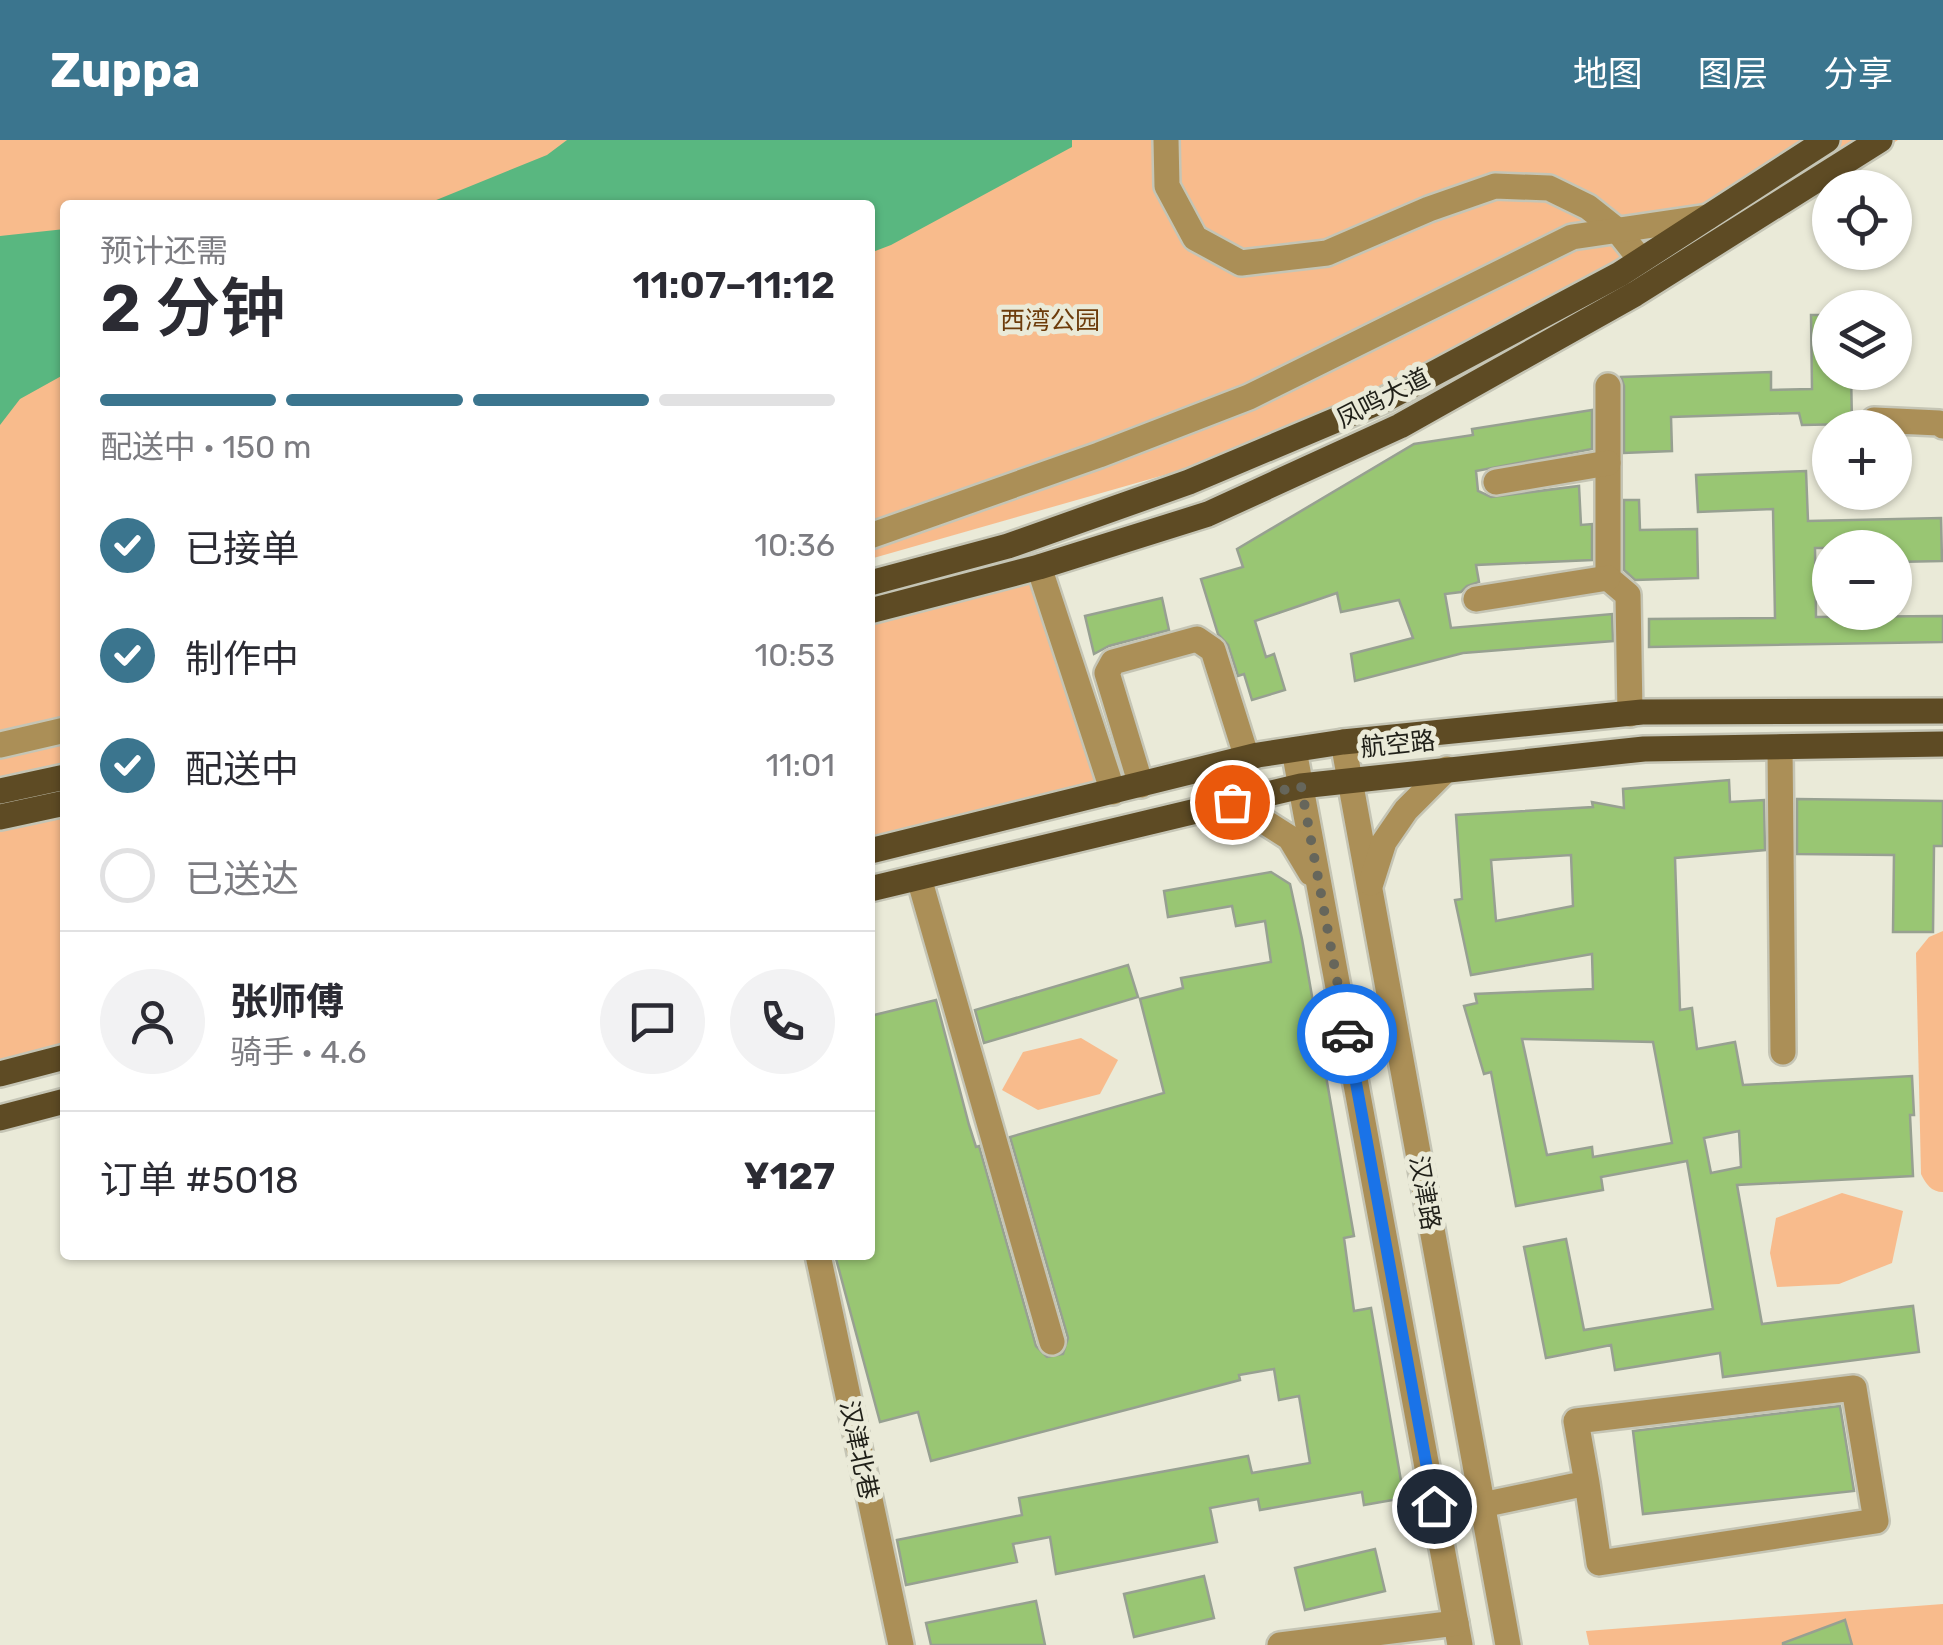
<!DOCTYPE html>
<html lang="zh">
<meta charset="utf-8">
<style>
body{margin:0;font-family:Rubik,"Noto Sans SC",sans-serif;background:#f2f2f3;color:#2b2b33;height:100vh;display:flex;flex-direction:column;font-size:38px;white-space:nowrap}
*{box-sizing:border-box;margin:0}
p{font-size:32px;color:#7c7c81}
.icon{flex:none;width:55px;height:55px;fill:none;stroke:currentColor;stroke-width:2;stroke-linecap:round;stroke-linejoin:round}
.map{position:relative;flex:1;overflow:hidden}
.side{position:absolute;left:60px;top:60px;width:815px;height:1060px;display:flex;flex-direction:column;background:#fff;border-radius:10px;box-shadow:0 2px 8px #0004}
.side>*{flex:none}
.tools{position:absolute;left:1812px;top:30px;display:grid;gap:20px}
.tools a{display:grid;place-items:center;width:100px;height:100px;border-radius:50%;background:#fff;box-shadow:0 2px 8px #0004;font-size:50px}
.pin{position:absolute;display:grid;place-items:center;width:85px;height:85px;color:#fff;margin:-42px;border:5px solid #fff;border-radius:50%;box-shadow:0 2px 10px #0007}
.courier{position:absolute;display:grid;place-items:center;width:100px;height:100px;margin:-50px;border:8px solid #1a73e8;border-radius:50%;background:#fff;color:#222;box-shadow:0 2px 12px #0007}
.headline em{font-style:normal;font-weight:600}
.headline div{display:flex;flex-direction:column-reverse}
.headline{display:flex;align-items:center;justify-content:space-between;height:170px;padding:0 40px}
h1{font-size:65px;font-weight:600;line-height:75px}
.bar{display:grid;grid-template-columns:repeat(4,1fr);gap:15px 10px;align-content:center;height:120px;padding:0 40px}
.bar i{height:12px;border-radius:8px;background:#e1e1e2}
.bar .on{background:#3b758e}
.bar p{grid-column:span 4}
.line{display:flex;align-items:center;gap:25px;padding:0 40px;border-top:2px solid #e1e1e2}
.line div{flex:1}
.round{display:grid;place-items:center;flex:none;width:105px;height:105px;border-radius:52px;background:#f2f2f3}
ol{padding:0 40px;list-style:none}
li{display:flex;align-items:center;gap:30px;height:110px}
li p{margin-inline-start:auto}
li .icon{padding:10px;border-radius:50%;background:#3b758e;color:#fff;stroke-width:4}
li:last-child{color:#7c7c81}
li i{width:55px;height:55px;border:5px solid #e1e1e2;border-radius:50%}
header{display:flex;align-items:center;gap:60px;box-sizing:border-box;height:140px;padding:0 50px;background:#3b758e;color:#fff}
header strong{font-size:48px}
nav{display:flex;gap:55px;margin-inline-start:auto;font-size:35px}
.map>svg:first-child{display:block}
.green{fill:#f8bb8c}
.water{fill:#59b780}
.building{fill:#99c673;stroke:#97a091;stroke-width:2.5;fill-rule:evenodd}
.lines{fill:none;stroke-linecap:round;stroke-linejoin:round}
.minor-casing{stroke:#c5c5b5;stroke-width:30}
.major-casing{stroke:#c5c5b5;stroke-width:30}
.minor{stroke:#ab8f57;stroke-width:25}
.major{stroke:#5e4b24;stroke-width:25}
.done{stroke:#66665b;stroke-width:10;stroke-dasharray:0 18}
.route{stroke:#1a73e8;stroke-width:12}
.labels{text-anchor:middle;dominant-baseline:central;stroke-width:10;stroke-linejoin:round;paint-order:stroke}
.park-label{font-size:25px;fill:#6d3c0b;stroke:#eaead8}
.street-label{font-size:25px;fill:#1f1f18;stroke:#eaead8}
</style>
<header>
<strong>Zuppa</strong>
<nav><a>地图</a><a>图层</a><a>分享</a></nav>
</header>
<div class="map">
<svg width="1943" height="1505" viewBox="0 0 1943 1505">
<rect width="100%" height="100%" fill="#eaead8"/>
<!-- green -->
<g class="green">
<path d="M0,0H1898L1616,181L1196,326L870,419V65H65V641L0,659Z"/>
<path d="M1039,427L1113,652L870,714V471Z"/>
<path d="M65,663V919L0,935V677Z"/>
<path d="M1943,791V1052C1931,1052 1926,1044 1921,1034L1916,813L1929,797Z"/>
<path d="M1081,898L1118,920L1100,954L1038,970L1002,950L1023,912Z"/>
<path d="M1842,1053L1903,1071L1892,1123L1839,1144L1777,1147L1770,1113L1776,1078Z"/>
<path d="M1943,1464V1505H1589L1586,1491Z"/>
</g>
<!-- water -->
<g class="water">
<path d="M567,0H1072V7L891,105L870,113V65H424L547,15Z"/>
<path d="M65,89V234L20,259L0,285V96Z"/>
</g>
<!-- building -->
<g class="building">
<path d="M1811,175H1830V232H1851L1852,284L1802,285L1799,273L1671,277L1672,311L1624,313V246L1621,237L1771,232V250L1812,249Z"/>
<path d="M1592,270V309L1476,331L1478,351L1491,357L1579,346L1581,385L1592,384V420L1476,425L1479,442L1467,446L1461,452L1445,454L1451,488L1612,474L1613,501L1463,513L1355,541L1351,514L1413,498L1399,460L1341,472L1337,453L1255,481L1266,517L1274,514L1285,550L1252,560L1244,534L1238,536L1228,505L1218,494L1201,439L1243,427L1237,409L1414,304L1473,295L1472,289Z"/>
<path d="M1806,331L1808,381L1941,378L1942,421L1895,422V408H1815L1816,477L1943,476V502L1649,507V479L1775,478L1773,369L1698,372L1696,335Z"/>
<path d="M1624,360H1639L1640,390L1697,389L1698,438L1635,440L1624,430Z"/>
<path d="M1162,458L1169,490L1109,506L1094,514L1085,476Z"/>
<path d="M1729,640L1730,662L1764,660L1765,710L1675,718L1680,870L1692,868L1697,909L1735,902L1743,945L1912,936L1914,975H1910L1913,1036L1737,1045L1762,1184L1913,1166L1919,1212L1723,1237L1720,1213L1615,1230L1611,1205L1546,1218L1524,1107L1566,1099L1584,1190L1713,1169L1687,1021L1601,1037L1603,1050L1516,1066L1491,932L1484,934L1464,866L1477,863L1475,854L1593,849L1592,814L1471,835L1455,760L1462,759L1456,675L1593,667L1592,662L1624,668L1623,649ZM1571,715L1573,766L1496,781L1491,720ZM1522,899L1653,902L1672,1003L1593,1017L1592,1007L1547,1015ZM1739,991L1741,1027L1711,1033L1704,998Z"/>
<path d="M1797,659L1943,661V706H1934L1933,792H1893L1894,715L1797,714Z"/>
<path d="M1271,732L1290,744L1302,799L1354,1096L1344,1098L1354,1171L1371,1168L1404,1358L1364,1365L1362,1352L1260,1370L1258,1359L1210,1368L1217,1402L1056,1434L1050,1397L1013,1404L1017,1422L906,1445L897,1400L1022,1375L1019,1358L1248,1316L1252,1333L1310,1323L1299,1256L1279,1260L1274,1229L1239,1235L1240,1240L931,1321L918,1272L880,1282L835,1115H870V876L936,860L969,985L976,1007L979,1006L1036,1206L1047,1217L1063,1214L1068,1198L1010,997L1164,953L1140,859L1183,848L1181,838L1271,822L1265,781L1236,786L1232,766L1168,777L1164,751Z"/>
<path d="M1128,825L1138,857L984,903L975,870Z"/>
<path d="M1840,1266L1854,1351L1643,1374L1633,1291Z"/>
<path d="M1375,1409L1385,1451L1305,1470L1295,1428Z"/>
<path d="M1204,1436L1214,1478L1134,1497L1124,1454Z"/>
<path d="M1036,1461L1045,1505H931L926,1483Z"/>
<path d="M1845,1480L1852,1505H1783V1503Z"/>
</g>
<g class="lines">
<defs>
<g id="minor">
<path d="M1166,0L1167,46L1195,98L1241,123L1327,113L1429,69L1495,46L1549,48L1588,67L1617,90L1641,120"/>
<path d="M1608,246V438L1628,455L1630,574"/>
<path d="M1874,280L1939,283L1943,286"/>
<path d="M1496,342L1608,323"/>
<path d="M870,396L1099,315L1249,257L1572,97L1708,77"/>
<path d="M1039,427L1113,652"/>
<path d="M1476,459L1608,438"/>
<path d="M1343,602L1508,1505"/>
<path d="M0,605L65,590"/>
<path d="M1780,607L1783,912"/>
<path d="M1294,610L1460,1505"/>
<path d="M1141,645L1107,533L1113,522L1197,499L1213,510L1247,618"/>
<path d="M1202,671L1257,677L1290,698L1311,733"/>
<path d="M919,738L1052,1202"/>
<path d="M1371,743L1384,702L1406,670L1447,629"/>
<path d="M818,1115L901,1505"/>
<path d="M1482,1365L1587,1343L1599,1423L1876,1381L1854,1248L1576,1281L1587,1343"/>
<path d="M1280,1505L1456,1483"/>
</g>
<g id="major">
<path d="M870,443L1008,406L1189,342L1386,259L1620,134L1827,0"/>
<path d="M870,471L1039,427L1208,374L1400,286L1635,154L1880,0"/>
<path d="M0,651L65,637"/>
<path d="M0,677L65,663"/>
<path d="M870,711L1258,615L1343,602L1642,572L1943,571"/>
<path d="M870,749L1301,646L1644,609L1943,604"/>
<path d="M0,934L65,917"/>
<path d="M0,978L65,961"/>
</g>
</defs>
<!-- minor casing -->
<use href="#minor" class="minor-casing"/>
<!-- major casing -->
<use href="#major" class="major-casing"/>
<!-- minor -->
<use href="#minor" class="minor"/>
<!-- major -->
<use href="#major" class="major"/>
</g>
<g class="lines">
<!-- done -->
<path class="done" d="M1232,662L1301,646L1347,894"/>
<!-- route -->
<path class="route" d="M1347,894L1434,1366"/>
</g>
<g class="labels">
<!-- park labels -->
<g class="park-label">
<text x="1050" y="180">西湾公园</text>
</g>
<!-- street labels -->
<g class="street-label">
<text transform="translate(1383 258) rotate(-27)">凤鸣大道</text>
<text transform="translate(1398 604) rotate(-6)">航空路</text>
<text transform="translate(1425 1053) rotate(80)">汉津路</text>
<text transform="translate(859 1310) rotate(78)">汉津北巷</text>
</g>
</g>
</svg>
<div class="tools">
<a><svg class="icon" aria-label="locate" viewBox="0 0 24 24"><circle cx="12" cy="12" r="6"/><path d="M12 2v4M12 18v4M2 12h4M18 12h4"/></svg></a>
<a><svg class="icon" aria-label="layers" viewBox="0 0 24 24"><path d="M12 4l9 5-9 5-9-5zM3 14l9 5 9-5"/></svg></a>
<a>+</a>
<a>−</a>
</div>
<div class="pin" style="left:1232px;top:662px;background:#ea580c"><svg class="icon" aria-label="bag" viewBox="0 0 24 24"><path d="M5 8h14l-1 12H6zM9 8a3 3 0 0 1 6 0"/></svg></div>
<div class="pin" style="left:1434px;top:1366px;background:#1f2937"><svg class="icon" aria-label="home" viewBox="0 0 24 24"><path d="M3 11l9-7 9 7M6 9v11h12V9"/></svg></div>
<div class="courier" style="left:1347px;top:894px"><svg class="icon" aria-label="car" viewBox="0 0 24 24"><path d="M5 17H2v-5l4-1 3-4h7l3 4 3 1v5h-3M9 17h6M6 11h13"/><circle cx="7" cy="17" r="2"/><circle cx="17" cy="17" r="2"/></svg></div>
<section class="side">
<div class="headline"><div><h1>2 分钟</h1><p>预计还需</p></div><em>11:07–11:12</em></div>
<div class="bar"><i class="on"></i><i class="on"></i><i class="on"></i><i></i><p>配送中 · 150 m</p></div>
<ol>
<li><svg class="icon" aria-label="check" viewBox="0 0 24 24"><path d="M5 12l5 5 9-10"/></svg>已接单<p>10:36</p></li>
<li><svg class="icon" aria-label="check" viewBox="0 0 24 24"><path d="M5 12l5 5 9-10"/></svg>制作中<p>10:53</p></li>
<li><svg class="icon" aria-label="check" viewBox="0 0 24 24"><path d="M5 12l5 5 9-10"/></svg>配送中<p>11:01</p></li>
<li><i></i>已送达</li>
</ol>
<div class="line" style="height:180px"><a class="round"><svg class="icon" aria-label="person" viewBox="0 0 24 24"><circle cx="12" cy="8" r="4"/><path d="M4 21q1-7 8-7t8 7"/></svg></a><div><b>张师傅</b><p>骑手 · 4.6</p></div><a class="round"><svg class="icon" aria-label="chat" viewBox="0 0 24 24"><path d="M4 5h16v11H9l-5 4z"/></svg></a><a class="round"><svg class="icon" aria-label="phone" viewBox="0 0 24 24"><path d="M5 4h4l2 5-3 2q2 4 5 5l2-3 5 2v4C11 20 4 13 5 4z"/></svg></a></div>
<div class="line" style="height:130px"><div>订单 #5018</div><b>¥127</b></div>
</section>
</div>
